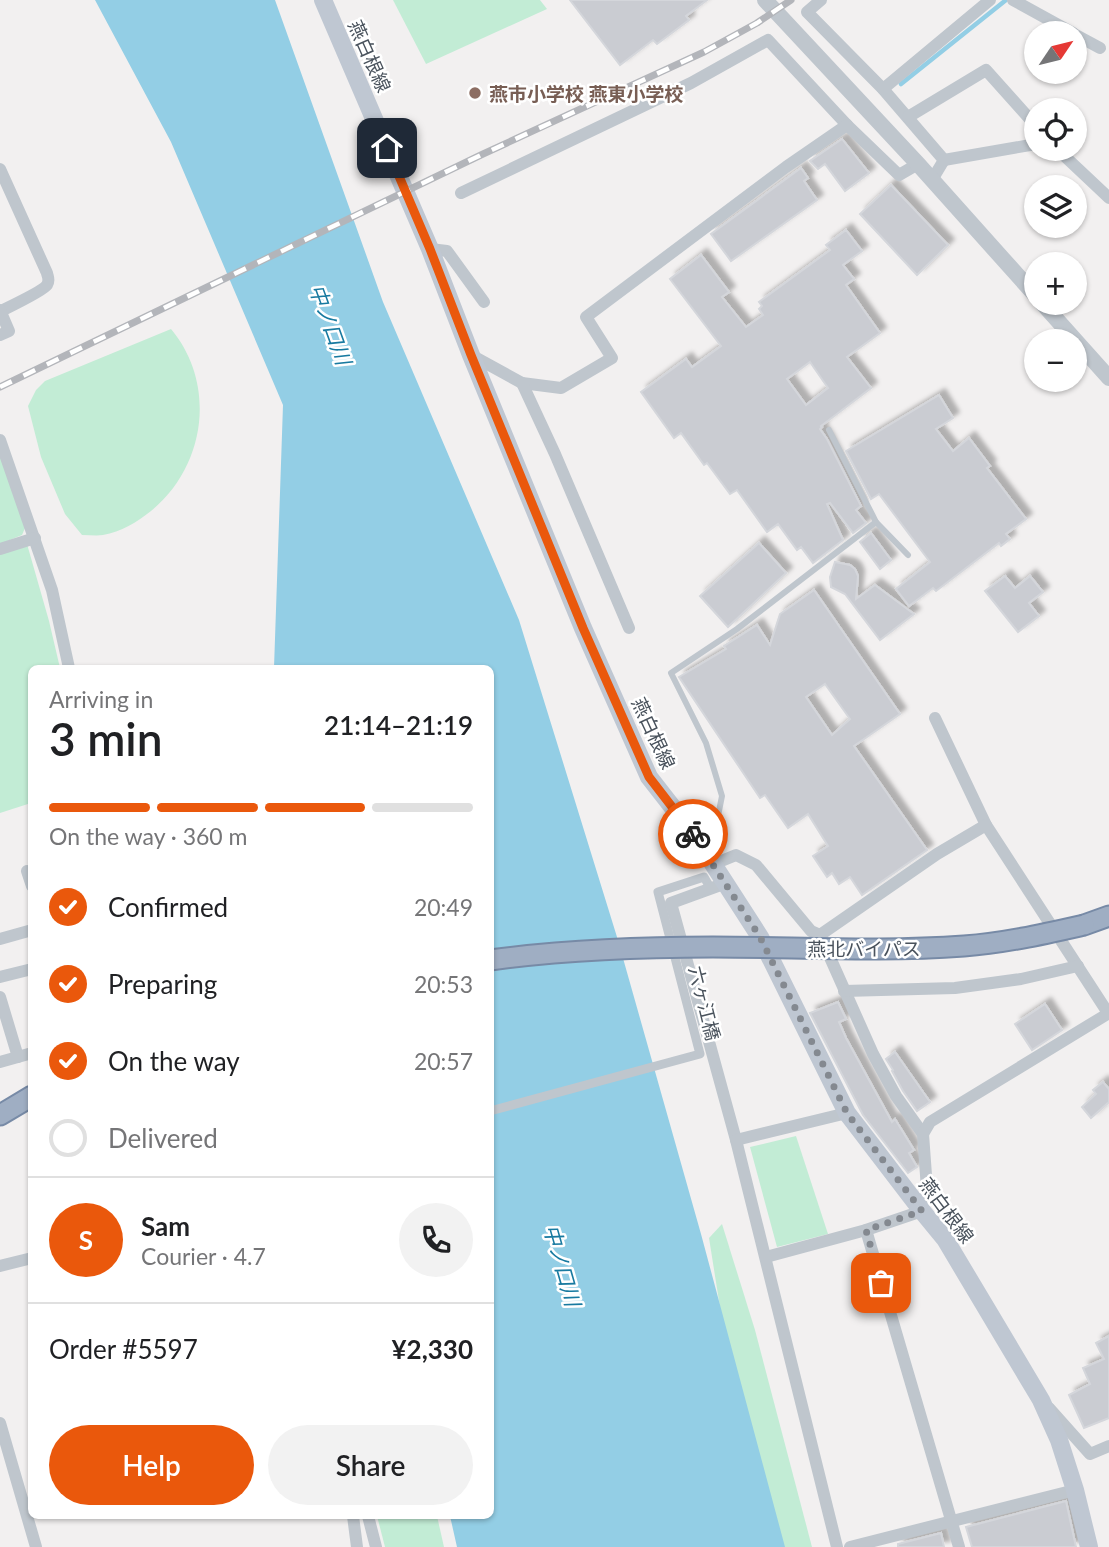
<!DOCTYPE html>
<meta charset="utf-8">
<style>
body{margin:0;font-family:Lato,"Noto Sans JP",sans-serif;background:#f2f2f2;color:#202124;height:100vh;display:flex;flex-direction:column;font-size:26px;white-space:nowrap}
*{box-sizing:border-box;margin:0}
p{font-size:23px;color:#757577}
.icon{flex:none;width:38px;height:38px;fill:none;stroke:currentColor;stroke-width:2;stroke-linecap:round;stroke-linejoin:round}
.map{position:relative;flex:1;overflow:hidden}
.drawer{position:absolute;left:28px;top:665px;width:466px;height:854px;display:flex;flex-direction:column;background:#fff;border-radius:10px;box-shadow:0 2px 5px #0004}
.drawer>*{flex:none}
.needle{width:46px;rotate:55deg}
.fabs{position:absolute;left:1024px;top:21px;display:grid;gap:14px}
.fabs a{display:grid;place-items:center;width:63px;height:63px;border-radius:50%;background:#fff;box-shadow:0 2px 5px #0004;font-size:35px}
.pin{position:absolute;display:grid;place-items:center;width:60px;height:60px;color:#fff;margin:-30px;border-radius:14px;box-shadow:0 4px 10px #0006}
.courier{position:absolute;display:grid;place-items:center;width:70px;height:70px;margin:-35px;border:5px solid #ea580c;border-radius:50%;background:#fff;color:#222;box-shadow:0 2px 9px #0007}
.headline em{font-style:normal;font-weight:600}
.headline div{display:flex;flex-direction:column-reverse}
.headline{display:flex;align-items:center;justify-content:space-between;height:119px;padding:0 21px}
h1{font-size:46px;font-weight:600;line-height:52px}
.bar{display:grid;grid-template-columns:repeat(4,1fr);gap:10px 7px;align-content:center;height:84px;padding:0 21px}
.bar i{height:9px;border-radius:5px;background:#e0e0e0}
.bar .selected{background:#ea580c}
.bar p{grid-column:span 4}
.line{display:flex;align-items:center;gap:18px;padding:0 21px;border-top:2px solid #e0e0e0}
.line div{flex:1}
.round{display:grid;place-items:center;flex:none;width:74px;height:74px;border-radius:37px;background:#f2f2f2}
ol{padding:0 21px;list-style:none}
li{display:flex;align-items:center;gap:21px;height:77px}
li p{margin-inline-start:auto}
li .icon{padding:7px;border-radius:50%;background:#ea580c;color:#fff;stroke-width:4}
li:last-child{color:#757577}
li i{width:38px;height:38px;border:4px solid #e0e0e0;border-radius:50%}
.cta{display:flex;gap:14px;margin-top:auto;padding:14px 21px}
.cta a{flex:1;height:80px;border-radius:42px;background:#ea580c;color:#fff;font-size:28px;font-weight:600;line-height:80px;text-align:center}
.cta a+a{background:#f2f2f2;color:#202124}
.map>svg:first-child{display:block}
.green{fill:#c2ecd5}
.water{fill:#93cee5}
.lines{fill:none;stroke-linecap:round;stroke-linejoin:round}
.stream{stroke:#93cee5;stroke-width:4.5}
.building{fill:#caccd2;stroke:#d4d6db;stroke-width:2;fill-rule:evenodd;filter:url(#shadow)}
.trunk-casing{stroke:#778aa6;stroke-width:23}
.service{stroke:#bfc6cd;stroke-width:6}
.pedestrian{stroke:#bfc6cd;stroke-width:9}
.minor{stroke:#bfc6cd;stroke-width:12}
.tertiary{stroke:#bfc6cd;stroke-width:16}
.secondary{stroke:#bfc7d2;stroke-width:18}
.trunk{stroke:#9faec3;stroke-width:19}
.rail-casing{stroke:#b3b5ba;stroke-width:7}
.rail{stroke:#fff;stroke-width:4.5;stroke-dasharray:13;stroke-linecap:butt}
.trunk-bridge-casing{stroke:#778aa6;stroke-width:23;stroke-linecap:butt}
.trunk-bridge{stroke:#9faec3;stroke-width:19}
.done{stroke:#848990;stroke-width:7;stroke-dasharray:0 12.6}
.route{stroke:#ea580c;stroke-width:9}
.education-dot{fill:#8d6e63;stroke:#fff;stroke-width:2.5}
.labels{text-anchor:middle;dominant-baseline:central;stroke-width:5;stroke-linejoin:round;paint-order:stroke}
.street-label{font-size:19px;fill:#49525c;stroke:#fff}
.education-label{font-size:19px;font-weight:bold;fill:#785e54;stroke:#fff;text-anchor:start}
.water-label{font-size:21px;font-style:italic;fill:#187aa0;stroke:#fff}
</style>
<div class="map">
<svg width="1109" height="1547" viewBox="0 0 1109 1547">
<defs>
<filter id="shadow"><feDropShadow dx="6" dy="-6" stdDeviation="2" flood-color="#0004"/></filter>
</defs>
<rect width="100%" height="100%" fill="#f2f0f0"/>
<!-- green -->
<g class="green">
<path d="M393,0H540L547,9L426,64Z"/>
<path d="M171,329C217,384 206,466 151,511C137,522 121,532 103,535C97,536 89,535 82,535L65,514L41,457L28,406L36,390L45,381Z"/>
<path d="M0,451L25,528L22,535L0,544Z"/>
<path d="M27,544L49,621L60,668H32L31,803L0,813V553Z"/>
<path d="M796,1136L828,1234L777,1247L750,1147Z"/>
<path d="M722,1224L755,1330L812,1547H776L729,1364L709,1238Z"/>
<path d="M377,1516H437L444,1547H385Z"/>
</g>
<!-- water -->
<path class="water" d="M95,0H275L383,302L519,620L617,937L701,1234L785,1547H457L450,1516H490V668H274L283,405L171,142Z"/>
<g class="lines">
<!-- stream -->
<path class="stream" d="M901,84L1006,0"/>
</g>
<!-- building -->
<g class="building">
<path d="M570,0H707L686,16L689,20L657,44L653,40L620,65Z"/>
<path d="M842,139L869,173L845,191L825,164L818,169L810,161Z"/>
<path d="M801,168L808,178L804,181L817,200L731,261L711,234Z"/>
<path d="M891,185L948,245L917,275L860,214Z"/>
<path d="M846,230L862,251L843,265L854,279L846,285L880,333L847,357L871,388L821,426L822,427L820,429L827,439L861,506L856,510L866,523L853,533L830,503L827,504L843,540L813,563L801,547L797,550L778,524L767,532L737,490L730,494L707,463L704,465L681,433L674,438L641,392L686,359L692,367L721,346L670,279L701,255L729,292L722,297L746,327L763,315L759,309L762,306L759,302L830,250L826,245ZM810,362L828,388L806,405L787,379Z"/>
<path d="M939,395L953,418L936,429L953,451L969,438L990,466L987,468L1026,519L1006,534L1010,539L1001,546L999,543L936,591L933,588L909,606L896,589L930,562L879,494L871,499L846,451Z"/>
<path d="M871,533L891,560L880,569L860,542Z"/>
<path d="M759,543L786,573L728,627L700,596Z"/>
<path d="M835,562L850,565L855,569L858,576L856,599L875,585L914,614L880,640L845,594L831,587L830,577Z"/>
<path d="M1005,576L1015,588L1030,576L1043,592L1029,603L1039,616L1018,632L985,591Z"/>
<path d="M814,590L900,714L854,746L927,850L862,895L850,877L839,884L832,873L827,877L813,856L828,846L808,814L788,828L765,795L760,798L679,677L726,649L724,646L757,625L770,645L780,614ZM825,684L850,719L832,735L806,697Z"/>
<path d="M838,1002L846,1019L839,1022L846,1038L892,1122L895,1119L914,1150L909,1153L917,1167L908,1173L863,1115L810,1013Z"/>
<path d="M1045,1004L1062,1030L1032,1050L1015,1024Z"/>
<path d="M895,1052L930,1102L917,1111L903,1091L892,1071L893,1070L886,1059Z"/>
<path d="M1103,1082L1109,1089V1102L1091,1118L1082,1107L1096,1094L1093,1090Z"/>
<path d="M1109,1336V1418L1084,1428L1069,1395L1090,1384L1083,1368L1104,1359L1096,1343Z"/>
<path d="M1066,1501L1076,1547H972L966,1527Z"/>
<path d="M941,1533L944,1547H898V1544Z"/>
</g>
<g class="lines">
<defs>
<g id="trunk">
<path d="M1084,925L1109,916"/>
<path d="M0,1115L32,1096"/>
</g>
</defs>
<!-- trunk casing -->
<use href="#trunk" class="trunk-casing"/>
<!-- service -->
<g class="service">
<path d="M829,430L876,522L908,555"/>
<path d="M697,835L716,826L722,796L706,743L671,673L737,629L876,522"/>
</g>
<!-- pedestrian -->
<path class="pedestrian" d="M490,1111L700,1054L658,892L704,877L711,889"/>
<!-- minor -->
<g class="minor">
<path d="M821,0L807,12L883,89L944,160L932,180"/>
<path d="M1013,0L1073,33"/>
<path d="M1074,34L1100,48"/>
<path d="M883,89L990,0"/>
<path d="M908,117L986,70L1036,126"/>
<path d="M1057,149L1109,198"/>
<path d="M944,160L1036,144"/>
<path d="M0,169L47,273C48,278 50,280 47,285C43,291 9,307 1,311"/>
<path d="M461,193L691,83L768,40L847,125L899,175L918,164"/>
<path d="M430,249L447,251L484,302"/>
<path d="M0,310L9,331L0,335"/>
<path d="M471,355L522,383L561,388L612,358L586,317L786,167L847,125"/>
<path d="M522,383L555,454L629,628"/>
<path d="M0,440L52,590L69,668"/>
<path d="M0,549L35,538"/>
<path d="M935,718L986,825L1108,1013"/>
<path d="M714,864L736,855L756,865L811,931L820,935L873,1054L896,1096L923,1134L927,1189L922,1211L866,1230L766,1257"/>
<path d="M27,871L32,886"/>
<path d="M726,883L671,903L736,1140L837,1547"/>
<path d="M820,935L937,854L986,825"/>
<path d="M0,939L32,930"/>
<path d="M0,977L32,969"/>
<path d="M844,991L955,988L1021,979L1078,966"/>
<path d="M0,997L18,1057"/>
<path d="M0,1062L32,1053"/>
<path d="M923,1134L930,1122L1109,1013"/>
<path d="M736,1140L847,1113"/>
<path d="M866,1230L959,1547"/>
<path d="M0,1266L32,1258"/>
<path d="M1049,1408L1090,1454L1109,1446"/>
<path d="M0,1423L36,1547"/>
<path d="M353,1516L357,1547"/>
<path d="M368,1516L376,1547"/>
<path d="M850,1547L1075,1490"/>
</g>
<!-- tertiary -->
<g class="tertiary">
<path d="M765,0L918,164L1036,296"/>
<path d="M1042,303L1109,378"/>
</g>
<!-- secondary -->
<path class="secondary" d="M323,0L430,249L471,355L583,628L649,777L695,836L760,937L847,1113L922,1211L945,1239L1041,1400L1059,1440L1075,1490L1089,1547"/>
<!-- trunk -->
<use href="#trunk" class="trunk"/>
<defs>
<path id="rail" d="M0,387L483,154L704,52L757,23L791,0"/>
</defs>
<!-- rail casing -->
<use href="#rail" class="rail-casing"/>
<!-- rail -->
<use href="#rail" class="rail"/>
<defs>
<path id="trunk-bridge" d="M490,960C564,950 639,947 713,947C797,947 880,952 964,946C1005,943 1044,934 1084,925"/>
</defs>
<!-- trunk-bridge casing -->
<use href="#trunk-bridge" class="trunk-bridge-casing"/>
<!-- trunk-bridge -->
<use href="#trunk-bridge" class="trunk-bridge"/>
</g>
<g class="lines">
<!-- done -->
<path class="done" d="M693,834L760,937L847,1113L922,1211L866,1230L881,1283"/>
<!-- route -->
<path class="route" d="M387,148L430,249L471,355L583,628L649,777L693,834"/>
</g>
<!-- markers -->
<circle class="education-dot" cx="475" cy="93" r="7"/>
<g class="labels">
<!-- street labels -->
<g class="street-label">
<text transform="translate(370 56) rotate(66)">燕白根線</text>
<text transform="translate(654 733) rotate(65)">燕白根線</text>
<text x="864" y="948">燕北バイパス</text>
<text transform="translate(705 1003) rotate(76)">六ヶ江橋</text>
<text transform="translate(947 1210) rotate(53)">燕白根線</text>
</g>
<!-- education labels -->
<g class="education-label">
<text x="489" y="93">燕市小学校 燕東小学校</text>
</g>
<!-- water labels -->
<g class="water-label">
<text transform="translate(331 324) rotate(70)">中ノ口川</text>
<text transform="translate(563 1265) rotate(74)">中ノ口川</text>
</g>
</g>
</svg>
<div class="fabs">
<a><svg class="needle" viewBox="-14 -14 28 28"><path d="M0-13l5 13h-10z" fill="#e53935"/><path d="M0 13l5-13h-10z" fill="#757577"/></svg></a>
<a><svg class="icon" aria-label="locate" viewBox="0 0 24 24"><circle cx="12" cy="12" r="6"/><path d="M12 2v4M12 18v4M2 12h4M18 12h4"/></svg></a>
<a><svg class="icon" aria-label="layers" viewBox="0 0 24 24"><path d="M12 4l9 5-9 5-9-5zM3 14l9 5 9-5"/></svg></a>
<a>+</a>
<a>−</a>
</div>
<div class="pin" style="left:881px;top:1283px;background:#ea580c"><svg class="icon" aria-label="bag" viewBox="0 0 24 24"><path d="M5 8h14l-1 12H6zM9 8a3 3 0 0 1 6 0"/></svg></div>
<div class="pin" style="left:387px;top:148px;background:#1f2937"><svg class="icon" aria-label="home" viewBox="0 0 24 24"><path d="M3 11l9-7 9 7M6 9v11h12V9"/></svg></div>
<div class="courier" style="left:693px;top:834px"><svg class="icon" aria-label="bike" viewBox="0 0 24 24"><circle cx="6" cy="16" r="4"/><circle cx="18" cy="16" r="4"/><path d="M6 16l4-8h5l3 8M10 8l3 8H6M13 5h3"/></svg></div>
<section class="drawer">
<div class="headline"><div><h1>3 min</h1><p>Arriving in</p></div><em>21:14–21:19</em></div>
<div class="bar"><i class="selected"></i><i class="selected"></i><i class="selected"></i><i></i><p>On the way · 360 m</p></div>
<ol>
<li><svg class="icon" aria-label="check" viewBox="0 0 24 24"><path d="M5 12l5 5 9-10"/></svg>Confirmed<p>20:49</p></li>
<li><svg class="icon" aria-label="check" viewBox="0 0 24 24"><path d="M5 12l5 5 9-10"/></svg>Preparing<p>20:53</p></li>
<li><svg class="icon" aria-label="check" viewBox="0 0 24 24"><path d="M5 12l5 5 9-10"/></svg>On the way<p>20:57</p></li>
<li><i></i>Delivered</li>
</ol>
<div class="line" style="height:126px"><b class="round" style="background:#ea580c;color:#fff">S</b><div><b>Sam</b><p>Courier · 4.7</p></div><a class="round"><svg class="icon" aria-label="phone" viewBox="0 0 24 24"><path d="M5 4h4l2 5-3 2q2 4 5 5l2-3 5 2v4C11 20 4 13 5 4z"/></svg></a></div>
<div class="line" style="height:91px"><div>Order #5597</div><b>¥2,330</b></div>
<div class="cta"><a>Help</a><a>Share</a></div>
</section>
</div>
